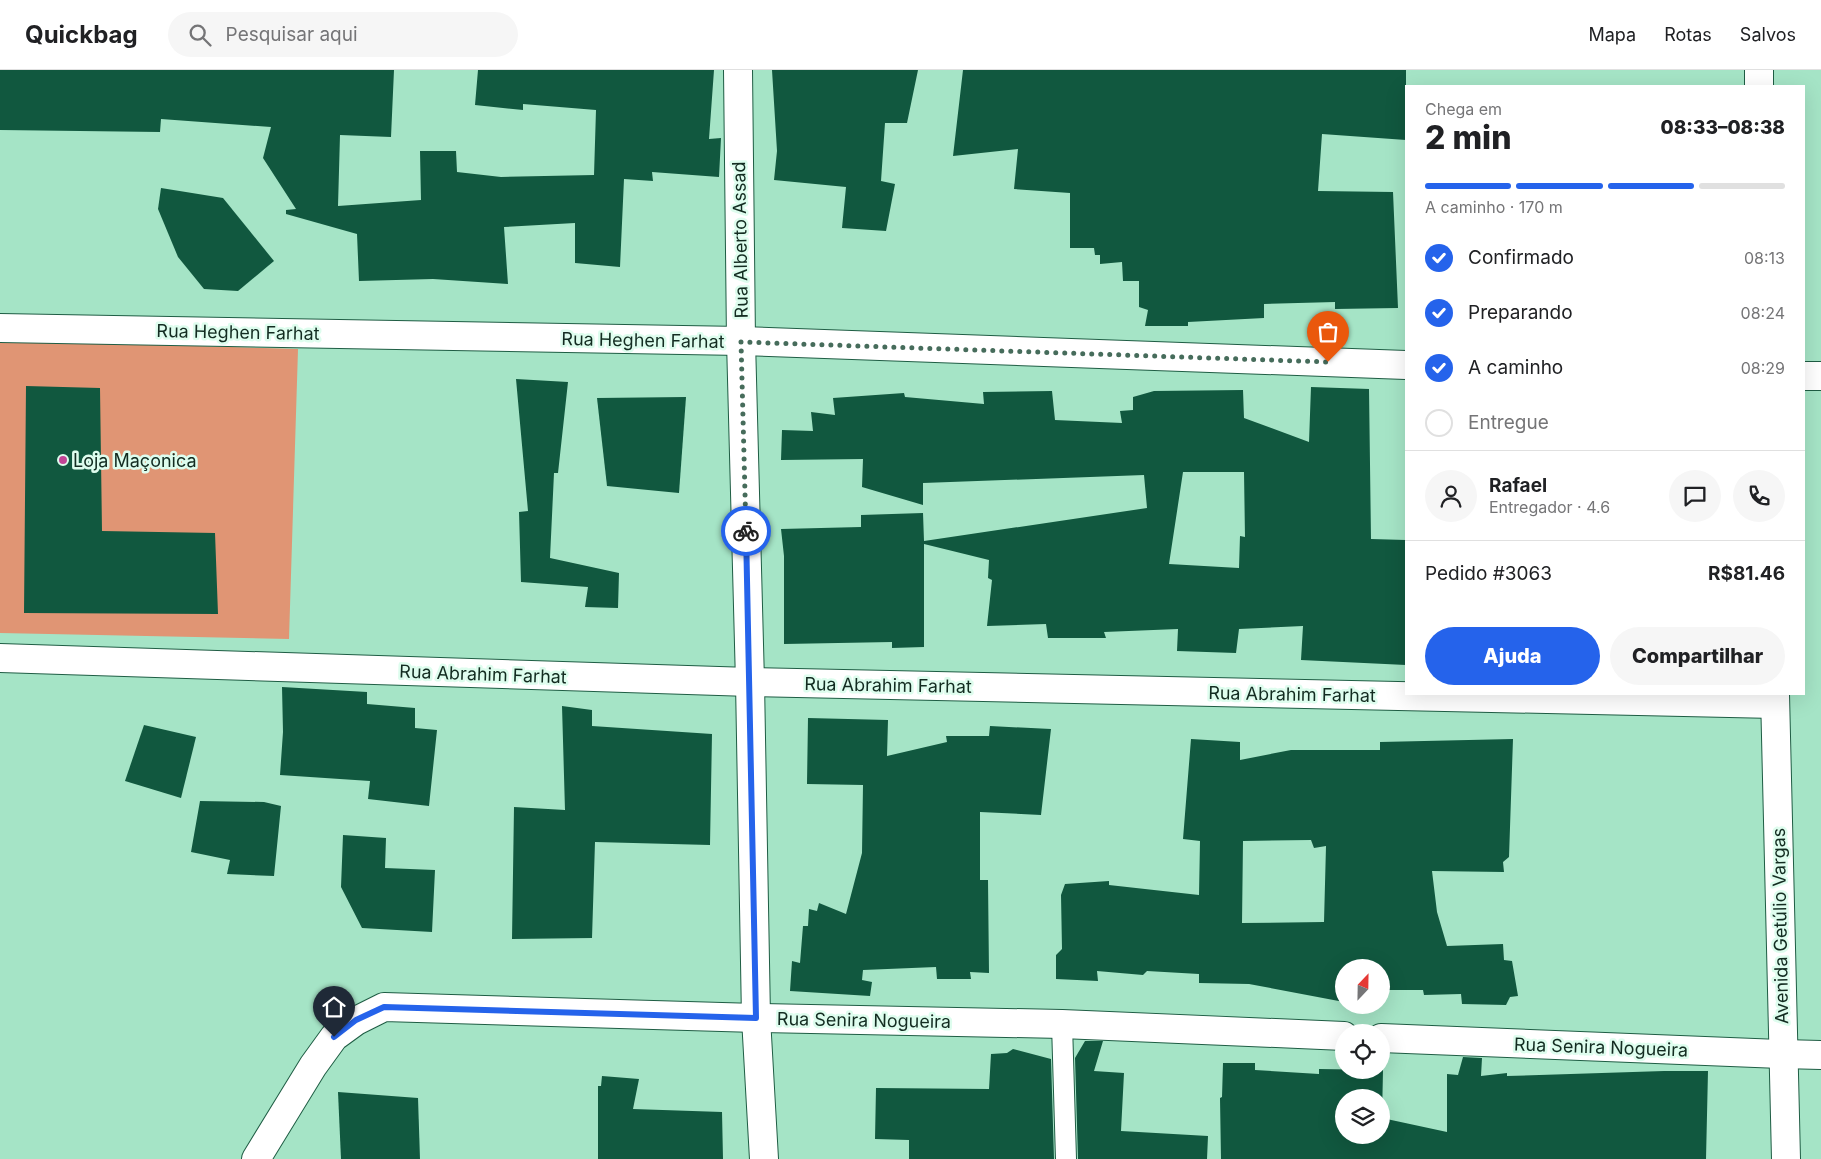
<!DOCTYPE html>
<html lang="pt">
<meta charset="utf-8">
<style>
body{margin:0;font-family:Inter,sans-serif;background:#f6f6f6;color:#202124;height:100vh;display:flex;flex-direction:column;font-size:19px;white-space:nowrap}
*{box-sizing:border-box;margin:0}
p{font-size:16px;color:#757577}
.icon{flex:none;width:28px;height:28px;fill:none;stroke:currentColor;stroke-width:2;stroke-linecap:round;stroke-linejoin:round}
.map{position:relative;flex:1;overflow:hidden}
.side{position:absolute;left:1405px;top:15px;width:400px;height:610px;display:flex;flex-direction:column;background:#fff;border-radius:0px;box-shadow:0 5px 20px #0002}
.side>*{flex:none}
.needle{width:32px;rotate:22deg}
.controls{position:absolute;left:1335px;top:889px;display:grid;gap:10px}
.controls a{display:grid;place-items:center;width:55px;height:55px;border-radius:50%;background:#fff;box-shadow:0 5px 20px #0002;font-size:25px}
.pin{position:absolute;display:grid;place-items:center;width:42px;height:42px;color:#fff;margin:-51px -21px;border-radius:50% 50% 50% 0;rotate:-45deg;box-shadow:0 0 5px #0007}
.pin .icon{rotate:45deg}
.courier{position:absolute;display:grid;place-items:center;width:50px;height:50px;margin:-25px;border:4px solid #2563eb;border-radius:50%;background:#fff;color:#222;box-shadow:0 1px 6px #0007}
.head em{font-style:normal;font-weight:800}
.head div{display:flex;flex-direction:column-reverse}
.head{display:flex;align-items:center;justify-content:space-between;height:85px;padding:0 20px}
h1{font-size:32px;font-weight:800;line-height:38px}
.bar{display:grid;grid-template-columns:repeat(4,1fr);gap:8px 5px;align-content:center;height:60px;padding:0 20px}
.bar i{height:6px;border-radius:4px;background:#e0e0e0}
.bar .on{background:#2563eb}
.bar p{grid-column:span 4}
.line{display:flex;align-items:center;gap:12px;padding:0 20px;border-top:1px solid #e0e0e0}
.line div{flex:1}
.round{display:grid;place-items:center;flex:none;width:52px;height:52px;border-radius:26px;background:#f6f6f6}
ol{padding:0 20px;list-style:none}
li{display:flex;align-items:center;gap:15px;height:55px}
li p{margin-inline-start:auto}
li .icon{padding:5px;border-radius:50%;background:#2563eb;color:#fff;stroke-width:4}
li:last-child{color:#757577}
li i{width:28px;height:28px;border:2px solid #e0e0e0;border-radius:50%}
.primary-button{display:flex;gap:10px;margin-top:auto;padding:10px 20px}
.primary-button a{flex:1;height:58px;border-radius:30px;background:#2563eb;color:#fff;font-size:20px;font-weight:800;line-height:58px;text-align:center}
.primary-button a+a{background:#f6f6f6;color:#202124}
header{display:flex;align-items:center;gap:30px;box-sizing:border-box;height:70px;padding:0 25px;background:#fff;border-bottom:1px solid #e0e0e0}
header strong{font-size:24px}
nav{display:flex;gap:28px;margin-inline-start:auto;font-size:18px}
.search{width:350px;height:45px;background:#f6f6f6;display:flex;align-items:center;gap:12px;box-sizing:border-box;padding:0 18px;border-radius:28px;color:#757577;font-size:19px}
.map>svg:first-child{display:block}
.green{fill:#e09574}
.building{fill:#11583f;fill-rule:evenodd}
.lines{fill:none;stroke-linecap:round;stroke-linejoin:round}
.service-casing{stroke:#1f5d44;stroke-width:22}
.minor-casing{stroke:#1f5d44;stroke-width:30}
.tertiary-casing{stroke:#1f5d44;stroke-width:30}
.service{stroke:#fff;stroke-width:20}
.minor{stroke:#fff;stroke-width:28}
.tertiary{stroke:#fff;stroke-width:28}
.done{stroke:#466c5b;stroke-width:5;stroke-dasharray:0 9}
.route{stroke:#2563eb;stroke-width:6}
.poi-dot{fill:#c14596;stroke:#defdee;stroke-width:2}
.labels{text-anchor:middle;dominant-baseline:central;stroke-width:5;stroke-linejoin:round;paint-order:stroke}
.street-label{font-size:18px;fill:#132c21;stroke:#defdee}
.poi-label{font-size:18px;fill:#132c21;stroke:#defdee;text-anchor:start}
</style>
<header>
<strong>Quickbag</strong>
<div class="search"><svg class="icon" aria-label="search" viewBox="0 0 24 24"><circle cx="10" cy="10" r="6"/><path d="M15 15l6 6"/></svg>Pesquisar aqui</div>
<nav><a>Mapa</a><a>Rotas</a><a>Salvos</a></nav>
</header>
<div class="map">
<svg width="1821" height="1089" viewBox="0 0 1821 1089">
<rect width="100%" height="100%" fill="#a5e4c6"/>
<!-- green -->
<path class="green" d="M0,270L298,279L289,569L0,563Z"/>
<!-- building -->
<g class="building">
<path d="M0,0H394L391,67L340,65L338,136L421,130L420,81H456L457,102L501,107L594,105L596,40L523,34V40L475,35L478,0H714L709,69L721,68L719,107L652,102L653,111L624,109L620,197L575,193V153L504,157L508,214L433,209L359,211L357,164L286,144V140L296,139L263,88L271,57L161,49L160,62L0,60Z"/>
<path d="M772,0H918L907,53H885L881,111L895,114L886,161L842,158L846,117L774,110L777,81Z"/>
<path d="M963,0H1406V70L1322,64L1318,121L1393,122L1398,238L1335,239V232L1264,234V248L1188,252V256H1145L1148,240L1139,237V211H1123L1122,192L1100,194V185H1095L1094,178H1070V123L1014,119L1018,79L953,86Z"/>
<path d="M161,118L223,128L274,191L238,221L204,219L178,187L158,139Z"/>
<path d="M516,309L568,312L558,403H554L550,488L619,503L618,538L585,537L588,517L521,512L519,442L528,441Z"/>
<path d="M26,316L100,318L102,461L215,463L218,544L24,543Z"/>
<path d="M1311,317L1369,319L1371,469L1406,470V595L1301,590L1303,556L1239,559L1236,583L1177,581L1178,559L1104,562L1106,568H1048L1046,554L987,556L992,510L988,508L989,490L924,474V577L892,578V572L784,574V486L781,459L861,457V445L923,443L924,471L1147,438L1144,405L923,413V435L862,417L863,389L781,390L782,360L813,361L811,342L835,345L833,328L904,323L905,327L984,334L983,322L1052,321L1055,350L1122,353L1120,341L1133,340V327L1154,321L1243,320L1244,348L1309,372ZM1183,402H1244L1245,467L1240,466L1239,498L1169,494Z"/>
<path d="M686,327L679,423L607,416L597,328Z"/>
<path d="M282,617L367,622V634L415,638V658L437,660L429,736L368,729L370,711L280,705L283,662Z"/>
<path d="M562,636L592,640V656L712,664L710,775L595,772L592,868L512,869L514,737L565,740Z"/>
<path d="M808,648L888,650L887,686L947,672L946,666H989L990,656L1051,659L1041,745L980,742V810H988L989,903L970,902L971,909H937L936,897L863,900L862,910L872,912L870,926L790,921L792,891L800,893L803,856H808L809,839L817,841L819,833L846,844L862,783L863,715L807,714Z"/>
<path d="M144,655L196,667L181,728L125,711Z"/>
<path d="M1191,669L1240,672V690L1291,680H1380V672L1513,669L1509,787L1503,792L1504,802L1432,801L1437,842L1447,876L1503,874L1504,890L1512,891L1518,926L1510,927L1506,935L1462,934L1461,924L1424,925L1423,920H1381V898H1344V932L1249,914L1199,913V904L1147,901L1143,905L1097,901L1098,911L1056,909V885L1062,879L1061,825L1065,814L1109,811V815L1199,825L1200,771L1183,769ZM1311,770L1314,778L1326,776L1324,852L1242,853L1243,771Z"/>
<path d="M200,731L264,732L281,736L274,806L227,804L230,790L191,782Z"/>
<path d="M343,765L386,768L385,798L435,800L432,862L362,858L341,817Z"/>
<path d="M1085,971H1103L1094,1001L1124,1003L1121,1061L1208,1066L1207,1089H1078L1075,988Z"/>
<path d="M1013,979L1051,989L1054,1089H909V1070L875,1069L876,1018L989,1019L991,984L1007,983Z"/>
<path d="M1463,987L1482,988L1481,1006L1507,1003V1006L1664,1001H1708L1706,1089H1221L1220,1028L1222,1027L1223,993H1255V1000L1319,1004V999L1383,1000L1382,1048L1447,1062V1004L1458,1005ZM1344,1028H1381V1065H1344Z"/>
<path d="M602,1006L639,1009L633,1039L722,1042L723,1089H598V1016H601Z"/>
<path d="M338,1022L418,1028L420,1089H341Z"/>
</g>
<g class="lines">
<defs>
<path id="service" d="M1062,954L1066,1089"/>
<g id="minor">
<path d="M738,0L741,271L750,612L756,948L764,1089"/>
<path d="M0,258L741,271L1406,295"/>
<path d="M1804,306H1821"/>
<path d="M0,588L750,612L1775,634"/>
<path d="M1381,968L1782,984L1821,985"/>
<path d="M256,1089L313,996L334,967L356,951L384,937L756,948L1062,954L1344,966"/>
</g>
<g id="tertiary">
<path d="M1759,0V16"/>
<path d="M1775,624L1786,1089"/>
</g>
</defs>
<!-- service casing -->
<use href="#service" class="service-casing"/>
<!-- minor casing -->
<use href="#minor" class="minor-casing"/>
<!-- tertiary casing -->
<use href="#tertiary" class="tertiary-casing"/>
<!-- service -->
<use href="#service" class="service"/>
<!-- minor -->
<use href="#minor" class="minor"/>
<!-- tertiary -->
<use href="#tertiary" class="tertiary"/>
</g>
<g class="lines">
<!-- done -->
<path class="done" d="M746,461L741,272L1328,292"/>
<!-- route -->
<path class="route" d="M334,967L356,950L384,937L756,948L746,461"/>
</g>
<!-- markers -->
<circle class="poi-dot" cx="63" cy="390" r="5"/>
<g class="labels">
<!-- street labels -->
<g class="street-label">
<text transform="translate(740 170) rotate(-91)">Rua Alberto Assad</text>
<text transform="translate(238 262) rotate(1)">Rua Heghen Farhat</text>
<text transform="translate(643 270) rotate(1)">Rua Heghen Farhat</text>
<text transform="translate(483 604) rotate(2)">Rua Abrahim Farhat</text>
<text transform="translate(888 615) rotate(1)">Rua Abrahim Farhat</text>
<text transform="translate(1292 624) rotate(1)">Rua Abrahim Farhat</text>
<text transform="translate(1780 856) rotate(-91)">Avenida Getúlio Vargas</text>
<text transform="translate(864 950) rotate(1)">Rua Senira Nogueira</text>
<text transform="translate(1601 977) rotate(2)">Rua Senira Nogueira</text>
</g>
<!-- poi labels -->
<g class="poi-label">
<text x="73" y="390">Loja Maçonica</text>
</g>
</g>
</svg>
<div class="controls">
<a><svg class="needle" viewBox="-14 -14 28 28"><path d="M0-13l5 13h-10z" fill="#e53935"/><path d="M0 13l5-13h-10z" fill="#757577"/></svg></a>
<a><svg class="icon" aria-label="locate" viewBox="0 0 24 24"><circle cx="12" cy="12" r="6"/><path d="M12 2v4M12 18v4M2 12h4M18 12h4"/></svg></a>
<a><svg class="icon" aria-label="layers" viewBox="0 0 24 24"><path d="M12 4l9 5-9 5-9-5zM3 14l9 5 9-5"/></svg></a>
</div>
<div class="pin" style="left:1328px;top:292px;background:#ea580c"><svg class="icon" aria-label="bag" viewBox="0 0 24 24"><path d="M5 8h14l-1 12H6zM9 8a3 3 0 0 1 6 0"/></svg></div>
<div class="pin" style="left:334px;top:967px;background:#1f2937"><svg class="icon" aria-label="home" viewBox="0 0 24 24"><path d="M3 11l9-7 9 7M6 9v11h12V9"/></svg></div>
<div class="courier" style="left:746px;top:461px"><svg class="icon" aria-label="bike" viewBox="0 0 24 24"><circle cx="6" cy="16" r="4"/><circle cx="18" cy="16" r="4"/><path d="M6 16l4-8h5l3 8M10 8l3 8H6M13 5h3"/></svg></div>
<section class="side">
<div class="head"><div><h1>2 min</h1><p>Chega em</p></div><em>08:33–08:38</em></div>
<div class="bar"><i class="on"></i><i class="on"></i><i class="on"></i><i></i><p>A caminho · 170 m</p></div>
<ol>
<li><svg class="icon" aria-label="check" viewBox="0 0 24 24"><path d="M5 12l5 5 9-10"/></svg>Confirmado<p>08:13</p></li>
<li><svg class="icon" aria-label="check" viewBox="0 0 24 24"><path d="M5 12l5 5 9-10"/></svg>Preparando<p>08:24</p></li>
<li><svg class="icon" aria-label="check" viewBox="0 0 24 24"><path d="M5 12l5 5 9-10"/></svg>A caminho<p>08:29</p></li>
<li><i></i>Entregue</li>
</ol>
<div class="line" style="height:90px"><a class="round"><svg class="icon" aria-label="person" viewBox="0 0 24 24"><circle cx="12" cy="8" r="4"/><path d="M4 21q1-7 8-7t8 7"/></svg></a><div><b>Rafael</b><p>Entregador · 4.6</p></div><a class="round"><svg class="icon" aria-label="chat" viewBox="0 0 24 24"><path d="M4 5h16v11H9l-5 4z"/></svg></a><a class="round"><svg class="icon" aria-label="phone" viewBox="0 0 24 24"><path d="M5 4h4l2 5-3 2q2 4 5 5l2-3 5 2v4C11 20 4 13 5 4z"/></svg></a></div>
<div class="line" style="height:65px"><div>Pedido #3063</div><b>R$81.46</b></div>
<div class="primary-button"><a>Ajuda</a><a>Compartilhar</a></div>
</section>
</div>
